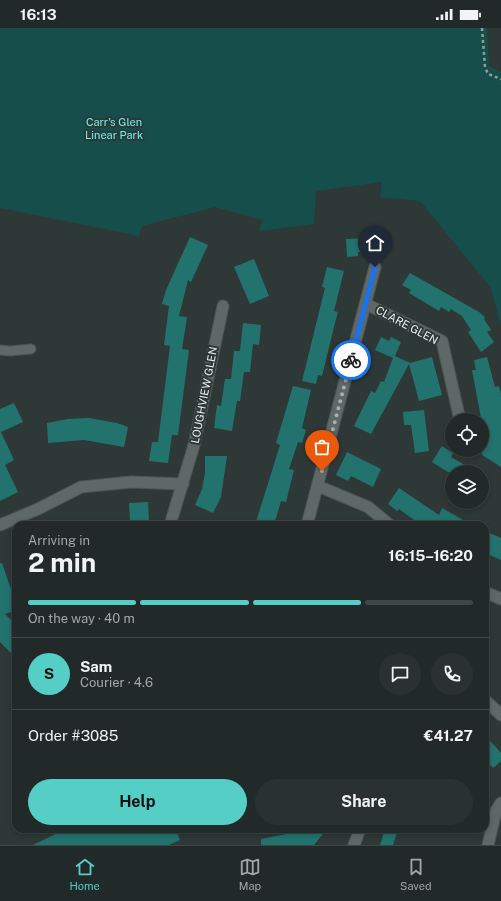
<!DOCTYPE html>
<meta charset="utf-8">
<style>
body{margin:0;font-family:"Public Sans",sans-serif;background:#2a3231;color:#f1f3f6;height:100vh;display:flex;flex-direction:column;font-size:15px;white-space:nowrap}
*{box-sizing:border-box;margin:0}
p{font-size:13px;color:#a2a7a8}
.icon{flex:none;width:22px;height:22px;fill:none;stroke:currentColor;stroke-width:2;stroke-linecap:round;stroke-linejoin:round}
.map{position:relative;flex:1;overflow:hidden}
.side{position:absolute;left:12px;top:493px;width:477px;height:312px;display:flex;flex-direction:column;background:#222a29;border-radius:12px;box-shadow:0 2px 6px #0003,0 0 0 1px #3f4646}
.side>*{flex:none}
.tools{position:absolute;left:445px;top:385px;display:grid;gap:8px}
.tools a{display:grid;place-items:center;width:44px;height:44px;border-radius:50%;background:#222a29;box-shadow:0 2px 6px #0003,0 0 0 1px #3f4646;font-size:20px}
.pin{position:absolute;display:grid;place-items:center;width:34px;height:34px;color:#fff;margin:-41px -17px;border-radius:50% 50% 50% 0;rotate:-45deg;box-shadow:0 0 4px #0007}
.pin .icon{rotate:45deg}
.courier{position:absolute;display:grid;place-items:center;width:40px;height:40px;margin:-20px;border:3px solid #1a73e8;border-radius:50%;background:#fff;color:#222;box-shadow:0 1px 5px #0007}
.head em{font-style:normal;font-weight:700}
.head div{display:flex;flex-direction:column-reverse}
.head{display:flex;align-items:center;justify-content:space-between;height:68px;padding:0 16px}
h1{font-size:26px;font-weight:700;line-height:30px}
.bar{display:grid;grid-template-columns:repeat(4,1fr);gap:6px 4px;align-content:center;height:48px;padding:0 16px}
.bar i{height:5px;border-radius:3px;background:#3f4646}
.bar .current{background:#55cec6}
.bar p{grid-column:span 4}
.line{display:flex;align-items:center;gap:10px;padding:0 16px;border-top:1px solid #3f4646}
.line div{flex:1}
.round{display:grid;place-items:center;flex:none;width:42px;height:42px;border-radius:21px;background:#2a3231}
.button{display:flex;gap:8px;margin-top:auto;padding:8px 16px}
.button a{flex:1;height:46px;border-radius:24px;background:#55cec6;color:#111;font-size:16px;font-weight:700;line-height:46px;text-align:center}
.button a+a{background:#2a3231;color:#f1f3f6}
.status{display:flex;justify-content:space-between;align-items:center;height:28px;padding:0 20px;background:#222a29;direction:ltr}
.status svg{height:11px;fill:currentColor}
.menu{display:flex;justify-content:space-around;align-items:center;height:56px;border-top:1px solid #3f4646;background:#222a29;font-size:11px;color:#a2a7a8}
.menu a{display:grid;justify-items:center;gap:2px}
.menu .current{color:#55cec6}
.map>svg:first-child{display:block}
.green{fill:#164e4b}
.building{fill:#22736e}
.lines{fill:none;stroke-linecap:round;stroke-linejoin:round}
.service-casing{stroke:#4d5554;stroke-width:11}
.minor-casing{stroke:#4d5554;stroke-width:13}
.path{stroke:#959d9c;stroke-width:2.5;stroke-dasharray:3 3;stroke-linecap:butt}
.service{stroke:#5e6867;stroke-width:9}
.minor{stroke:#5e6867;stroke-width:11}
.done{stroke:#a8b0af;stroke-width:4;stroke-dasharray:0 7.2}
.route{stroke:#1a73e8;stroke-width:5}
.labels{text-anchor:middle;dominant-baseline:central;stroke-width:4;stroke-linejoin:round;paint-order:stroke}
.park-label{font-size:11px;fill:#64f7ee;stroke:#2e3837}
.street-label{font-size:11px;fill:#eaf0ef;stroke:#2e3837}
</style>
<div class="status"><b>16:13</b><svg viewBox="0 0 49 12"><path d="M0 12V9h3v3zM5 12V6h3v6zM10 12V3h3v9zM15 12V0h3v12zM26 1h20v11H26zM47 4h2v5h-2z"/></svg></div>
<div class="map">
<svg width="501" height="817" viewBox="0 0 501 817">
<rect width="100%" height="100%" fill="#2e3837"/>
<!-- green -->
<path class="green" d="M0,0H487L489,38L501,44V298L491,260L420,173L380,169L382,154L316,163L314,196L259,203L262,192L215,179L142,198L139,208L0,180Z"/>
<!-- building -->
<g class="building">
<path d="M190,209L208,217L191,254L188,252L179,288L187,289L182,321L189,322L178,407H172L168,435L149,433L152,414H158L170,318L164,317L169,278L162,276L166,262Z"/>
<path d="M369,210V224H358V228L347,229L346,211Z"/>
<path d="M254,231L269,268L250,276L234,239Z"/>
<path d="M327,239L344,243L334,283L338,284L335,295L322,348L318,347L316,356L302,353L325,260L322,259Z"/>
<path d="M410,245L479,284L485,289L484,291L491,302L487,304L494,314L481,324L468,304L471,302L462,288L451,281L449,284L441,279L439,283L409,265L411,262L402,257Z"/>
<path d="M243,295L261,297L259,317L253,316L250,344H244L240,373H237L232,403L214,400L217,377L221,378L225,351H231L234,323H240Z"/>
<path d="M381,309L389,313L391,309L401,314L395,328L410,335L432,329L442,367L419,373L409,336L371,406L354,398L371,363L375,365L381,353L384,354L393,330L375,322Z"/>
<path d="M487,329L495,359L499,358L501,366V439L482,427V392L480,390H481L472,342H476L474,332Z"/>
<path d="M293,358L311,362L302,400L306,402L302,415L298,414L289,441L294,442L286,474L281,473L274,497H255L280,417L276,415Z"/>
<path d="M14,375L23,394L1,404L14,432L5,437L18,464L0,473V381Z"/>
<path d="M424,382L429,423L415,425L411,397H404L403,384Z"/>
<path d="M89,390L117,395L128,399L124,419L84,412L48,415L47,395L68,391Z"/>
<path d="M442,418L453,425L451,429L477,444H448L432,434Z"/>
<path d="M347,424L381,441L373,459L351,448L348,453L336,447Z"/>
<path d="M205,428H227L221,469L213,485L195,477L202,461L205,445Z"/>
<path d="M399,460L439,487L442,480L472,497H421L399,481L397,483L388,476Z"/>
<path d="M148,474L149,492L130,493L129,475Z"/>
<path d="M485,503L501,510V532L485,525Z"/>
<path d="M0,535H2L16,576V582L5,586L16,597V630L0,614Z"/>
<path d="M485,707L501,725V733L493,740L485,731Z"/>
<path d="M66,801H175L180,812L169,817H33Z"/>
<path d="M295,801H327L314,817H261V811L297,804Z"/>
<path d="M385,801H398L393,817H380Z"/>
</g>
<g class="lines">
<defs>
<path id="service" d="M0,322L10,323L31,321"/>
<g id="minor">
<path d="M366,276L442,313L460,392"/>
<path d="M318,458L368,479L390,497"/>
<path d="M0,497L38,481L81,459L131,454L183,456"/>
<path d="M170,497L194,417L223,278"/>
<path d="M307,497L375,239"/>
<path d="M485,564L501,571"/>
<path d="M485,672L501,687"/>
<path d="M354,817L360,801"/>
<path d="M488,817L496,783L501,775"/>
</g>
</defs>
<!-- service casing -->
<use href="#service" class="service-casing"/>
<!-- minor casing -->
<use href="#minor" class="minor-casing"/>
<!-- path -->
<path class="path" d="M482,0L485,39L488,46L501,51"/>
<!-- service -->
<use href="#service" class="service"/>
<!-- minor -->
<use href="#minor" class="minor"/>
</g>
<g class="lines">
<!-- done -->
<path class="done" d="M322,443L351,332"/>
<!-- route -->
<path class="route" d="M351,332L375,239"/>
</g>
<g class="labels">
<!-- park labels -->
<g class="park-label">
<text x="114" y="94">Carr's Glen<tspan x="114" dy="13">Linear Park</tspan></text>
</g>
<!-- street labels -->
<g class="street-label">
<text transform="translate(407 297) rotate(28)">CLARE GLEN</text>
<text transform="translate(204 367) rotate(-79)">LOUGHVIEW GLEN</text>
</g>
</g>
</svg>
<div class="tools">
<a><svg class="icon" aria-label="locate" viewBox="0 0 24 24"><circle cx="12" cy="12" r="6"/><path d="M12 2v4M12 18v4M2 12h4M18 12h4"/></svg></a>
<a><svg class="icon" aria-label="layers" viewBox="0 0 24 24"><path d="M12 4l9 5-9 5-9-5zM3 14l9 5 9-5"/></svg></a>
</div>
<div class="pin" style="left:322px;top:443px;background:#ea580c"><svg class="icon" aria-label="bag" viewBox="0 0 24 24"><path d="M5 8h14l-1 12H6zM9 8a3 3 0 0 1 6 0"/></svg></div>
<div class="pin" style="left:375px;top:239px;background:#1f2937"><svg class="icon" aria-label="home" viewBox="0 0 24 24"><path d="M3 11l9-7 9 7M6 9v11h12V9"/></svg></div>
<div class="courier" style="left:351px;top:332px"><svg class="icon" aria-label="bike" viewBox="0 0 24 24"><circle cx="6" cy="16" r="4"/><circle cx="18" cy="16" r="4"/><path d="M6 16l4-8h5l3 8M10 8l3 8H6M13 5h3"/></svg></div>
<section class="side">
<div class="head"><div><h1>2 min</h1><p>Arriving in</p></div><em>16:15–16:20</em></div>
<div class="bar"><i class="current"></i><i class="current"></i><i class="current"></i><i></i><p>On the way · 40 m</p></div>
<div class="line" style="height:72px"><b class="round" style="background:#55cec6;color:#111">S</b><div><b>Sam</b><p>Courier · 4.6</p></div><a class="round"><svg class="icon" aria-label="chat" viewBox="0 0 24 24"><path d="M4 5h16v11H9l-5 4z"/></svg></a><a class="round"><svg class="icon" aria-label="phone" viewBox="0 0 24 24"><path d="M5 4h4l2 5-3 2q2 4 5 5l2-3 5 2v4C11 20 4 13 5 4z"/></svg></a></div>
<div class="line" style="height:52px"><div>Order #3085</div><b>€41.27</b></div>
<div class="button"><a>Help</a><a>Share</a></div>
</section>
</div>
<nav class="menu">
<a class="current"><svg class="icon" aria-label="home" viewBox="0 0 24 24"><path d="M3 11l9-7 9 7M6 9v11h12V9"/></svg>Home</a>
<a><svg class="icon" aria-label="map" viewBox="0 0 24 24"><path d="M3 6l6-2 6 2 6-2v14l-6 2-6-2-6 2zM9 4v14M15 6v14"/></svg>Map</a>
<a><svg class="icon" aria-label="saved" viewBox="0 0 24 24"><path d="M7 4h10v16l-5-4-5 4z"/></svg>Saved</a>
</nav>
